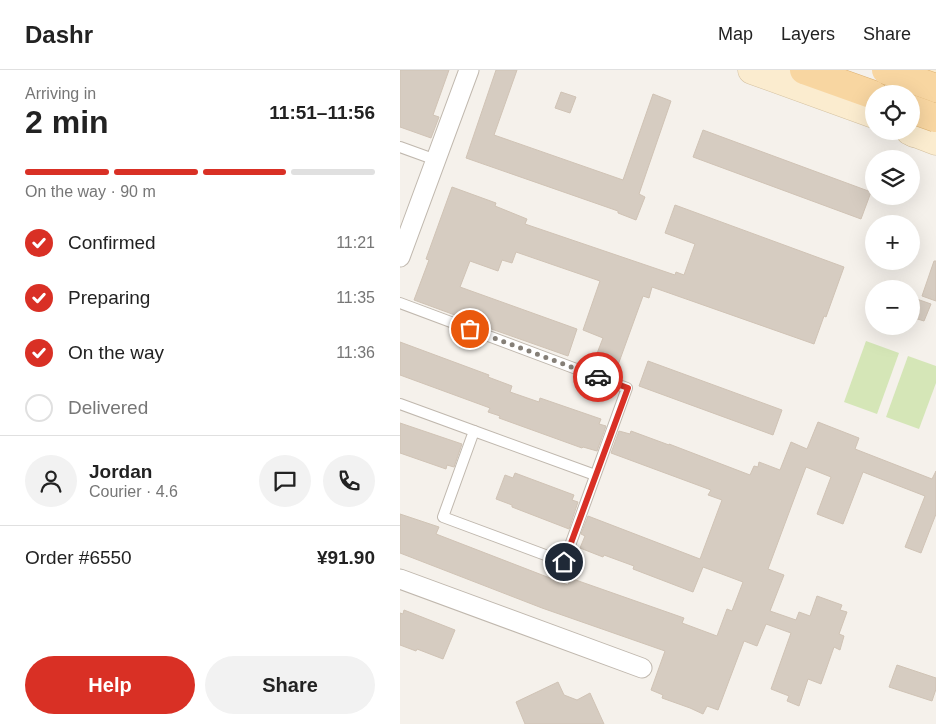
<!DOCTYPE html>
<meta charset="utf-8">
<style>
body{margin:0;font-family:Helvetica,sans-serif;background:#f2f2f2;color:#222;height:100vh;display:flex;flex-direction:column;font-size:19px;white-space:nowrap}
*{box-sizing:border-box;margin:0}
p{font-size:16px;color:#767676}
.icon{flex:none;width:28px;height:28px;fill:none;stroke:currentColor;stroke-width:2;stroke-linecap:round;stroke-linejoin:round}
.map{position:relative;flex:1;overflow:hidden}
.side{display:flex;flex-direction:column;background:#fff;width:400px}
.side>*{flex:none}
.controls{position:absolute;left:465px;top:15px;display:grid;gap:10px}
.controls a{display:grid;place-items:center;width:55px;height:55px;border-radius:50%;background:#fff;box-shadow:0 5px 20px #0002;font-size:25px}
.pin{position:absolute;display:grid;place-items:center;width:42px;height:42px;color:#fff;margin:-21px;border:2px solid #fff;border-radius:50%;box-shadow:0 1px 5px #0007}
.courier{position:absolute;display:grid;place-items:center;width:50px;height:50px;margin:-25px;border:4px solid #d93025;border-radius:50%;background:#fff;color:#222;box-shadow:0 1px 6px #0007}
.headline em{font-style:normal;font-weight:700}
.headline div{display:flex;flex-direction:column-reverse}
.headline{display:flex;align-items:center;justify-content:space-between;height:85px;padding:0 25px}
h1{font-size:32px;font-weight:700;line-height:38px}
.bar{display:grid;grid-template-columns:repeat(4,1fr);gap:8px 5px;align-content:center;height:60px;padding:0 25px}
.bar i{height:6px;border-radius:4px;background:#e0e0e0}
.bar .selected{background:#d93025}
.bar p{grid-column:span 4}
.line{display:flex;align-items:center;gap:12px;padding:0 25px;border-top:1px solid #e0e0e0}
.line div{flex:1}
.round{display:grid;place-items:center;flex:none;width:52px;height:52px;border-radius:26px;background:#f2f2f2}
ol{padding:0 25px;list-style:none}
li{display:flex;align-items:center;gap:15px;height:55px}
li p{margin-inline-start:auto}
li .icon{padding:5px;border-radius:50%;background:#d93025;color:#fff;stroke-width:4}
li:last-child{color:#767676}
li i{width:28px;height:28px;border:2px solid #e0e0e0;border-radius:50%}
.primary-button{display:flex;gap:10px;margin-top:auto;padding:10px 25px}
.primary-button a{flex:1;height:58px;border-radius:30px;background:#d93025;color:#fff;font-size:20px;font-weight:700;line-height:58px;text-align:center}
.primary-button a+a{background:#f2f2f2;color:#222}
header{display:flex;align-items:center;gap:30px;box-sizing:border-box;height:70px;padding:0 25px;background:#fff;border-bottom:1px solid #e0e0e0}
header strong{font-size:24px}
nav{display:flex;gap:28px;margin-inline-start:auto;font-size:18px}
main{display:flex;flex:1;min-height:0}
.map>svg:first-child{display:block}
.garden{fill:#d5e6b7}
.building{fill:#d6ccc1;stroke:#d0c3b5}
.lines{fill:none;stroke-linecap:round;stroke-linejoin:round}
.lane-casing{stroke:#c0b8ae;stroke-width:12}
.street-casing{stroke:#c0b8ae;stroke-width:21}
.secondary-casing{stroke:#d4c1a0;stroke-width:29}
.primary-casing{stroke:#ddb171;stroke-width:29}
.lane{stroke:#fff;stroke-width:10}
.street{stroke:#fff;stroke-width:19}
.secondary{stroke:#fbeccf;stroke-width:28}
.primary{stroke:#f8d6a1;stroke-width:28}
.primary-bridge-casing{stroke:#ddb171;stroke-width:29;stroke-linecap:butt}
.primary-bridge{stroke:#f8d6a1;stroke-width:28}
.done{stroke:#857f77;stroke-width:5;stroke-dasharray:0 9}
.route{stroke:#d93025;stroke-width:6}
</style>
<header>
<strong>Dashr</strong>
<nav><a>Map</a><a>Layers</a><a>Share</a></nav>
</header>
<main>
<section class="side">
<div class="headline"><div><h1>2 min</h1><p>Arriving in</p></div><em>11:51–11:56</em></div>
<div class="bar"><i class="selected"></i><i class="selected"></i><i class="selected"></i><i></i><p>On the way · 90 m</p></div>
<ol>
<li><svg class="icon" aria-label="check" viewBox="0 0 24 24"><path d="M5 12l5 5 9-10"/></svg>Confirmed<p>11:21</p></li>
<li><svg class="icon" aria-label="check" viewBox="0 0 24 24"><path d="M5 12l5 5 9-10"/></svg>Preparing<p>11:35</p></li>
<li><svg class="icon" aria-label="check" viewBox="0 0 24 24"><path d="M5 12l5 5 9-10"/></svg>On the way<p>11:36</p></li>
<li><i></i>Delivered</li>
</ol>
<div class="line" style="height:90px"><a class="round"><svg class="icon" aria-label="person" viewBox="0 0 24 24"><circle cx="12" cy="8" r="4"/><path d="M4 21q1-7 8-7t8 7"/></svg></a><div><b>Jordan</b><p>Courier · 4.6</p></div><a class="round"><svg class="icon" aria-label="chat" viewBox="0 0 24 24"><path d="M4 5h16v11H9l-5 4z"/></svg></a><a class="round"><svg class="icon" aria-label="phone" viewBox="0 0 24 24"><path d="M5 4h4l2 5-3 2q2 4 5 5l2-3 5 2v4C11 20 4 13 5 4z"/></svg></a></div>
<div class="line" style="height:65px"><div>Order #6550</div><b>¥91.90</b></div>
<div class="primary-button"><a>Help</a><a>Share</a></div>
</section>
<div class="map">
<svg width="536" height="654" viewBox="0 0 536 654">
<rect width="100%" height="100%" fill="#f5f1eb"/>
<!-- garden -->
<g class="garden">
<path d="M466,271L499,283L477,344L444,332Z"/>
<path d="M508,286L536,296V313L519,359L486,347Z"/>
</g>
<!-- building -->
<g class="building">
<path d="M0,0H49L33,45L39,47L31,68L0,57Z"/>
<path d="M96,0H117L94,65L223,110L253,24L271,31L239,124L245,127L236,150L218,143V141L66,88Z"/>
<path d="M161,22L176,27L170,43L155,38Z"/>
<path d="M303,60L471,122L461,149L293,87Z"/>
<path d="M52,117L96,133L95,136L127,149L125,154L275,205L276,202L284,205L295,174L265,163L275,135L444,197L426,247L424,246L414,274L252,217L249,228L243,226L218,295L196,286L203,268L183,260L200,211L116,182L112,193L102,190L98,201L70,191L60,217L177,259L168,286L63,249V248L14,230L29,190L26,189Z"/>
<path d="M534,191H536V231L522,226Z"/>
<path d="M511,227L531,234L524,251L511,247Z"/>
<path d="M0,272L89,305L88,307L112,316L110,322L139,332L140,328L201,349L199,354L206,356L197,381L183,377L182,378L99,348L100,346L88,342L90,338L0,305Z"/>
<path d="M248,291L382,340L373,365L239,316Z"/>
<path d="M418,352L459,368L455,379L532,409L536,401V444L521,483L505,477L525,426L463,402L443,454L417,444L431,407L406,397L368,499L384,505L370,541L396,550L399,542L410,546L417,526L442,535L440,540L447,542L439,564L444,566L440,580L434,577L421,614L408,609L399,636L387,631L389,626L371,619L391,563L366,554L357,576L344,571L318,640L307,636L303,644L290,638L262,628L263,625L251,620L265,581L142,538L0,483V444L39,457L36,464L168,515L170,508L284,548L282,553L317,566L327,539L332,541L343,512L303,497L293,522L233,499L234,496L204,485L203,487L180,478L185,466L181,464L188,446L300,489L322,430L308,425L311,420L211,383L219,361L230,364L231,361L269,375V374L350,405L354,396L358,397L359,392L380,400L391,372L407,379Z"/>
<path d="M0,353L62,374L54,397L47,395L46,399L0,383Z"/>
<path d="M115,403L174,425L172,430L178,432L169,459L112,437V435L96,429L105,405L113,408Z"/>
<path d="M4,540L55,560L43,589L17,579L16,581L0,575V543L3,544Z"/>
<path d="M497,595L536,608V619L532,631L489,617Z"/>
<path d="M158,612L164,625L177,630L190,623L204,654H125L116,632Z"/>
</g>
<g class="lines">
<defs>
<g id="lane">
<path d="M0,77L36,90"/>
<path d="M0,233L227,318L164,492L43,447L74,361L0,334"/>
<path d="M74,361L195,405"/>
</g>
<g id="street">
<path d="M0,187L69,0"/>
<path d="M0,509L242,598"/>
</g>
<g id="secondary">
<path d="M352,0L474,44"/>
<path d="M510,61L536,71"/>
<path d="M514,63L536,0"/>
</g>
<path id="primary" d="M404,0L474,25"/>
</defs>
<!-- lane casing -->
<use href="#lane" class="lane-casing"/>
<!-- street casing -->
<use href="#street" class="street-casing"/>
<!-- secondary casing -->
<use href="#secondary" class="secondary-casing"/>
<!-- primary casing -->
<use href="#primary" class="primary-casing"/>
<!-- lane -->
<use href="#lane" class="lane"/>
<!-- street -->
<use href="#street" class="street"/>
<!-- secondary -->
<use href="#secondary" class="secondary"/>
<!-- primary -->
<use href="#primary" class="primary"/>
<defs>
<g id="primary-bridge">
<path d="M486,0L536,18"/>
<path d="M511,39L536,48"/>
</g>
</defs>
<!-- primary-bridge casing -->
<use href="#primary-bridge" class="primary-bridge-casing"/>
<!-- primary-bridge -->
<use href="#primary-bridge" class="primary-bridge"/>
</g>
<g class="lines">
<!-- done -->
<path class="done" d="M70,259L198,307"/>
<!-- route -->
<path class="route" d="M164,492L228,318L198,307"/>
</g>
</svg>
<div class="controls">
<a><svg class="icon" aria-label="locate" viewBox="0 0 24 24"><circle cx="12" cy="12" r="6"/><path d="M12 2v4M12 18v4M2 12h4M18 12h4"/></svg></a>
<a><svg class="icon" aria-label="layers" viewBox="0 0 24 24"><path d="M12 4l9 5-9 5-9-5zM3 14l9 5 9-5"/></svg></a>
<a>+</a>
<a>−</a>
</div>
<div class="pin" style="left:70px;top:259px;background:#ea580c"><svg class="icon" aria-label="bag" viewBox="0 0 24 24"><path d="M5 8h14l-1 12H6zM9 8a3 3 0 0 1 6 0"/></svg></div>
<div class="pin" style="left:164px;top:492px;background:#1f2937"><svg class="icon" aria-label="home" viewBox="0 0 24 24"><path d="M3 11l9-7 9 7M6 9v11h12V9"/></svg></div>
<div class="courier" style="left:198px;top:307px"><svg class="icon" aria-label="car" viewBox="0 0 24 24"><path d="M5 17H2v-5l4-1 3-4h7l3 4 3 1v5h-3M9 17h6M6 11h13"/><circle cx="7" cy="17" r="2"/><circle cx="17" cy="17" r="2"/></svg></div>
</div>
</main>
